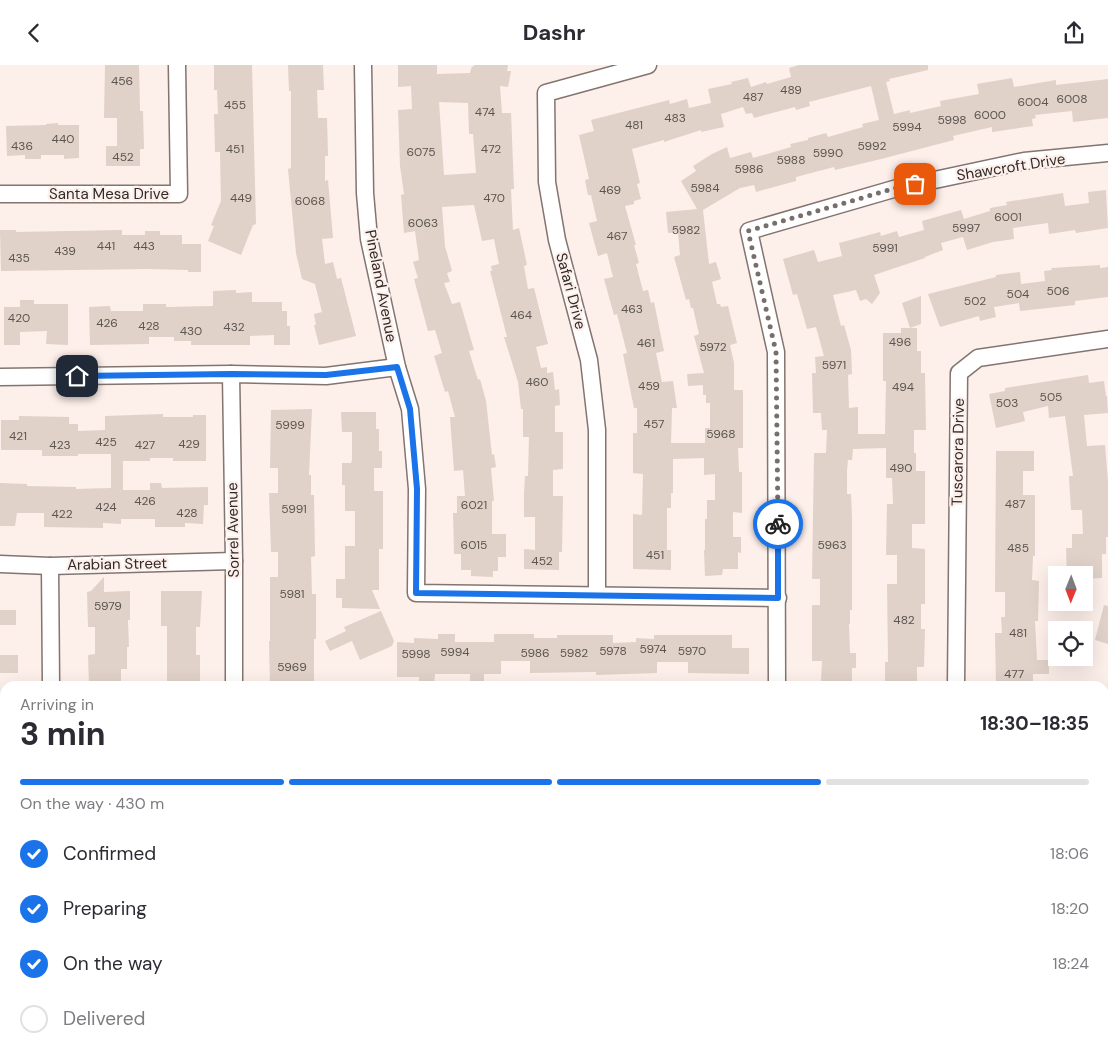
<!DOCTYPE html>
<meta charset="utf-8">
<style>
body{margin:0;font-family:"DM Sans",sans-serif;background:#f2f2f3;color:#2b2b33;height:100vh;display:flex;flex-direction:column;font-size:19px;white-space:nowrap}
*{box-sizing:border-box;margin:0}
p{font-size:16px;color:#7c7c81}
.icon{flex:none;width:28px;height:28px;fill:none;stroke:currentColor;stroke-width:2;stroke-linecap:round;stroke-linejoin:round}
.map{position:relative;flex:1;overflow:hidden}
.side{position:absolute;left:0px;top:616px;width:1109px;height:376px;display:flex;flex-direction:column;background:#fff;border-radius:15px 15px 0 0;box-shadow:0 5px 20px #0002}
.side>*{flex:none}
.needle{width:32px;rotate:181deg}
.buttons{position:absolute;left:1048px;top:501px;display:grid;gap:10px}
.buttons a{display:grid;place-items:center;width:45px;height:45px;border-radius:0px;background:#fff;box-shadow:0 5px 20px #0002;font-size:25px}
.pin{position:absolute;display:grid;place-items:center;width:42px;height:42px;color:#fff;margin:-21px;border-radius:10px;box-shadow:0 2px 8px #0006}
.courier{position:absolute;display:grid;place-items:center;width:50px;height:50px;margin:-25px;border:4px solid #1a73e8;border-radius:50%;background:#fff;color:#222;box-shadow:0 1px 6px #0007}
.overview em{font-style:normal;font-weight:700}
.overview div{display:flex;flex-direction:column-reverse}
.overview{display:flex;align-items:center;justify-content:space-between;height:85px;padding:0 20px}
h1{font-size:32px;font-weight:700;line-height:38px}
.bar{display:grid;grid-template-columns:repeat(4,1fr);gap:8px 5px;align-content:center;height:60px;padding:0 20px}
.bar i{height:6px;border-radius:4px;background:#e1e1e2}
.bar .selected{background:#1a73e8}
.bar p{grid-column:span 4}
ol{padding:0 20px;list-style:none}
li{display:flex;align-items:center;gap:15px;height:55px}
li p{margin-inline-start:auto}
li .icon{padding:5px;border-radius:50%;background:#1a73e8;color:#fff;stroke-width:4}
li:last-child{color:#7c7c81}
li i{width:28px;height:28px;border:2px solid #e1e1e2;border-radius:50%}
header{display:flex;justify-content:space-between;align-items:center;height:65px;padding:0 20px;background:#fff;font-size:22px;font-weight:700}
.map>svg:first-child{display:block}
.built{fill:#fee4dc}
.building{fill:#e0d2c8;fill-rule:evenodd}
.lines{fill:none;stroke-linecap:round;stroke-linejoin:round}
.minor-casing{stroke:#83746f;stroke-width:19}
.minor{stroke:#fff;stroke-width:16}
.done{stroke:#786f6c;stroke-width:5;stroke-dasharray:0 9}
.route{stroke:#1a73e8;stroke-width:6}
.labels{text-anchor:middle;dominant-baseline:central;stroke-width:4.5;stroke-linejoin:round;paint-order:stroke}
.number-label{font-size:12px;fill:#5c5450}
.street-label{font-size:15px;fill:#302a28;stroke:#fdefea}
</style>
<header><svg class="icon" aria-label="back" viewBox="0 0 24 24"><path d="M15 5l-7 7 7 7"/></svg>Dashr<svg class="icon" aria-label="share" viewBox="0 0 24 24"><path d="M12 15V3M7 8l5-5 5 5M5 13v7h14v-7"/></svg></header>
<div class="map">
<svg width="1108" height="992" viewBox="0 0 1108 992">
<rect width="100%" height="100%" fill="#fdefea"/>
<!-- built -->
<path class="built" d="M326,988H758L759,992H326Z"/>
<!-- building -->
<g class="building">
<path d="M105,0H139L140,46H143L144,84H140V101H106V81H117V53H104Z"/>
<path d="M214,0H252L256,159L253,160L241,190L208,176L214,161L211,160L221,136L220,87H215L214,49H218L217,25H214Z"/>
<path d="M288,0H323L324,25H317L318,53H327L328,91H325V116L328,115L333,173L322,174L325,199L333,197L337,214L341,213L356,271L319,280L314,260H316L314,249L322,247L315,219L302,214L296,188L288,104L291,103V26H289Z"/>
<path d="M398,0H437V9L470,8L472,1L473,2L474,0H508L507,6H511L508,22L500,21L502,48H511L514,124H511L513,165L519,163L527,200L524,201L528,224L534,223L548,279L536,282L541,303L547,302V308L553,307L555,325L559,324L560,340L555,341V367H563V404L553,405V431H563L562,487H559V505L524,504V484L535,485V452H524V429L525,411H528L529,372H523V344H521L518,317L504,272H507L490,206H492L491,201L499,199L494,174L482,176L474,140L442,142L445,181L452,206L447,208L450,217L444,218L452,239L460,237L474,285L469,286L478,315L480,314L486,336L492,390L494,389L496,402L491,403L494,436H492V469H506V492H498V506H493V512L471,511V505H461V489H454L453,448H457V431H465L463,405L454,406L450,352H455L448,326L445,327L434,291L442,288L435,265L428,266L414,214L418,213L413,197L419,195L415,166L404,168L401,130L404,129L400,101L398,45L412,44L411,21L398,22ZM439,37L468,38L469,69H473L476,108L444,110Z"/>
<path d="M799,0H928V5L889,14L890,16L886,17L894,49L910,45V48L941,41L940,36L979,29L977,19L1012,13L1014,22L1056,15V20L1108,14V53L1073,57L1072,46L1035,50L1036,53L1032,54L1033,61L992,67V62L953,71L954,75L881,94L835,105L834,102L796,112V116L756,127L754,120L740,123L703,145L709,199L716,197L721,214L712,217L717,239H720L721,242L728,241L737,278L730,280L734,298V325H743V383H738L739,407H742V448L733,447V472H741V488L738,487V504H723L722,510L705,511L704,485H705V454H707V435H715V409L704,410V393L673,394V428H671V443H667V485H671V505L633,504V449L642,450L643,409L633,408V368H637V343H634L623,289L627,288L617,249L614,250L604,214L613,212L607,188L598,191L589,158L597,156L591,130H588L585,115L589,114L579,70L594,66L591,55L669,35L670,39L687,34L689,43L711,38L708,24L732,19L731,17L748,13L751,22L766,17L767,19L791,12L789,3ZM871,21L879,55L862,59L863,62L828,72L826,68L808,73V75L790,79L791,82L753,93L751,87L730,93L727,82L712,89L693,101L696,106L681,116L697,144L666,147L668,168L678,167L680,190L674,192L686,235L689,234L691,243H693L699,269L694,271L704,308L687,309L688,321L703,320V330H706V338H710V363H705V378H671L672,343H677L673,316L662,317L656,288L664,286L654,237L651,238L648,225L643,226L636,199L639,198L634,180H636L625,141L634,139V136L641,134L637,119L640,118L632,84L664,75V77L701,65V67L724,62L721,49L743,42L746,49L752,48L754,53L795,42L796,45L810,41L809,37Z"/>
<path d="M58,58V60H79V93L64,94V90H41V94H25V90L7,91L6,61L46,60V59Z"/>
<path d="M1106,125L1108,163L1076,168L1075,165L1049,169L1048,158L1013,163L1014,174L993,177L967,185L963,172L941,178L943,185L925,192V193L874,210L880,228L872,239L866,234L860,236L856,225L833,230L841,261L844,260L851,285L852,309L848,310L849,343L858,342V369H885L886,316H883V268H901V263H917V286H921V308H925L926,365H914V388H916V406H925V459H912V483L925,484V539H921V564H925L924,602H917V618L885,619V597H888L887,519H897V490H886L887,439H893L892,413H886V383L853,384L852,395H848L847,405V429H851L852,453V545H850V559H849L850,588H856V603H852V621H825V616H821L822,596H812V540H820V514H812L814,388H826L827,365H822L821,348H813L812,308H816L815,292L824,291L816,262L807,264L797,229L793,230L783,194L814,185L818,197L842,191L839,178L880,167L881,171L897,166L899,172L924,165L922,156L961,145L964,154L990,146V143L1007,140L1006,137L1063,128L1065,141L1089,138L1088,127Z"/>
<path d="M0,165H16V167L122,165V170H145V166H160V170H182V179H201V207H188V205L148,204L1,206Z"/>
<path d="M1100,200V203L1108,202V232L1075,236V240L1020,246L1019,238L994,242L996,252L980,256L979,251L940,262L928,229L996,212V210L1020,207L1021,219L1045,216L1044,206L1052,205L1051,203Z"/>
<path d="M236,225V228L252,227V237H282V246H287V261H290V280H274V270L250,271V280H191V276H174V272H149V279L90,280L89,242L110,241L111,246H143V239H166V242L213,241V226Z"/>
<path d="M921,231V259L910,263L902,238Z"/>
<path d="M20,235H34V239H68V280L46,279L47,266L20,267V280H4V242H20Z"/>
<path d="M1088,310L1089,318L1104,316L1106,331H1107L1108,348L1084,350L1087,381L1105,380L1108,416V472H1106V489H1102V513L1084,514V510H1067L1066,483H1072V469H1083L1082,445H1071L1069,414V411H1073L1065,351L1049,353L1048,341L1023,347L1025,356L996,363L989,329L1005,326V323Z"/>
<path d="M312,344L309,410H311V430H314L315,491L311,492L312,529H316V574H314V616H311V621H270L269,576H270V512H278V487H271L269,428H278V403H270L271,345Z"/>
<path d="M341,347H376V364H379V386H382V403H374V426H383V484H379V525H372L380,544L342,543V533H336V514H345V481H355V446H345V420H342V398H351L352,395V367H342Z"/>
<path d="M163,349V352H193V350H206V396H173V393H150V396H123V425H150V418H161L162,423L208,422V440H204L203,459L185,458V462H155V454H121V459L103,458V463L44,462V448H17L15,461H0V418L27,419V421L76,422V424L111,423V389H78V391H42V385H1V355H19V351L69,352V359H78V366L105,365V351Z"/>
<path d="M996,386H1034V406H1023V430H1035V491H1033L1032,515L1039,516L1038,556H1035L1037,595H1049V609H1033V621H996L995,568H1002L1001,552H1005V527H995Z"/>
<path d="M104,512V527L130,526V555H128L129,582H127V604H121V621H89L88,590L95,589V562H88L87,527L91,526Z"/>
<path d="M161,526H202L200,562H196V590H200V621H167V561H161Z"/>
<path d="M1104,540L1108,541V579L1095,575Z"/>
<rect x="0" y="545" width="16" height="15"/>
<path d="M381,546L394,576L392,581L360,595L352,576L330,586L325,576L346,566L344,562Z"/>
<path d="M438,569H455V577H494V569H534V573H557V570H613V578L636,577V573L654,574V570H732V583H749V609L688,608V597H657V608L596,610V607L530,608V596H501V609H484V620H470V609H435L434,621H419V612H397V577L414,578V573L438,574Z"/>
<rect x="0" y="590" width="18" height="18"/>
</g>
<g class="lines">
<defs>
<g id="minor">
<path d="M363,0L365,128L369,174L397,302L410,344L417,424L416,528L778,533"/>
<path d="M0,129H179L177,0"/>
<path d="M231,309L234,496V621"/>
<path d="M0,312L231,309L326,311L397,302"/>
<path d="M0,499L50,501L234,496"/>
<path d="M50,501L51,621"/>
<path d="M597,530V365L589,295L557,175L547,117L546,28L648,0"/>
<path d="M777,621L776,287L749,166L897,123L1024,96L1108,88"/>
<path d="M956,621L959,308L978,293L1108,274"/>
<path d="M0,856L5,858"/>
<path d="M1104,883H1108"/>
<path d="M0,948L5,935"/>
<path d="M712,988L716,992"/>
<path d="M775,988L776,992"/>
<path d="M181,992L182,988"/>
</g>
</defs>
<!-- minor casing -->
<use href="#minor" class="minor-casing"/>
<!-- minor -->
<use href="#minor" class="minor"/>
</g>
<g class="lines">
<!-- done -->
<path class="done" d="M778,459L776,287L748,166L896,123L915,119"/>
<!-- route -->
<path class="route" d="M77,311L231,309L326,310L397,302L410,344L417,424L416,528L778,533V459"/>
</g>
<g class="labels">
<!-- number labels -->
<g class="number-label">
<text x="122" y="16">456</text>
<text x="791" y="25">489</text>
<text x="753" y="32">487</text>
<text x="1072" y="34">6008</text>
<text x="1033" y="37">6004</text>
<text x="235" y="40">455</text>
<text x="485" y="47">474</text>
<text x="990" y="50">6000</text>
<text x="675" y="53">483</text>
<text x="952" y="55">5998</text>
<text x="634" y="60">481</text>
<text x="907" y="62">5994</text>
<text x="63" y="74">440</text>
<text x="22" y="81">436</text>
<text x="872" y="81">5992</text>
<text x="235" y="84">451</text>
<text x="491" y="84">472</text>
<text x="421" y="87">6075</text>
<text x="828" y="88">5990</text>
<text x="123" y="92">452</text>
<text x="791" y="95">5988</text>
<text x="749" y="104">5986</text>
<text x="705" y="123">5984</text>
<text x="610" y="125">469</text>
<text x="241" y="133">449</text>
<text x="494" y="133">470</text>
<text x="310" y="136">6068</text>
<text x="1008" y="152">6001</text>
<text x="423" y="158">6063</text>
<text x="966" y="163">5997</text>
<text x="686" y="165">5982</text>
<text x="617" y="171">467</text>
<text x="106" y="181">441</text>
<text x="144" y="181">443</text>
<text x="885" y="183">5991</text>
<text x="65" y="186">439</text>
<text x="19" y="193">435</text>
<text x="1058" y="226">506</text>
<text x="1018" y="229">504</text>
<text x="975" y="236">502</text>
<text x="632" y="244">463</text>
<text x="521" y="250">464</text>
<text x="19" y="253">420</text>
<text x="107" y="258">426</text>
<text x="149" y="261">428</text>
<text x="234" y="262">432</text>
<text x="191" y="266">430</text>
<text x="900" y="277">496</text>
<text x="646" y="278">461</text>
<text x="713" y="282">5972</text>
<text x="834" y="300">5971</text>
<text x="537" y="317">460</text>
<text x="649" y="321">459</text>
<text x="903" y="322">494</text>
<text x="1051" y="332">505</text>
<text x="1007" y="338">503</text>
<text x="654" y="359">457</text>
<text x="290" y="360">5999</text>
<text x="721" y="369">5968</text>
<text x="18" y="371">421</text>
<text x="106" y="377">425</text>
<text x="189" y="379">429</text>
<text x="60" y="380">423</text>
<text x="145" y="380">427</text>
<text x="901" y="403">490</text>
<text x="145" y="436">426</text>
<text x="1015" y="439">487</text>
<text x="474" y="440">6021</text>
<text x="106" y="442">424</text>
<text x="294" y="444">5991</text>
<text x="187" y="448">428</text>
<text x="62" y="449">422</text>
<text x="474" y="480">6015</text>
<text x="832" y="480">5963</text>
<text x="1018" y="483">485</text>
<text x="655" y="490">451</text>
<text x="542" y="496">452</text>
<text x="292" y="529">5981</text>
<text x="108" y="541">5979</text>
<text x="904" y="555">482</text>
<text x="1018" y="568">481</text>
<text x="653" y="584">5974</text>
<text x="613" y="586">5978</text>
<text x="692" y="586">5970</text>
<text x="455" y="587">5994</text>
<text x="535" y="588">5986</text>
<text x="574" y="588">5982</text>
<text x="416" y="589">5998</text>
<text x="292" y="602">5969</text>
<text x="1014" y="609">477</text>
</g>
<!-- street labels -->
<g class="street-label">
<text transform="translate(1011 102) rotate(-9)">Shawcroft Drive</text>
<text x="109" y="129">Santa Mesa Drive</text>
<text transform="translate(381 221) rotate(79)">Pineland Avenue</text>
<text transform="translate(571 226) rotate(75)">Safari Drive</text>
<text transform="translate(958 387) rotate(-89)">Tuscarora Drive</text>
<text transform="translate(233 465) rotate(-91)">Sorrel Avenue</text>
<text transform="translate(117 499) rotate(-1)">Arabian Street</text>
</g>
</g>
</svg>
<div class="buttons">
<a><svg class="needle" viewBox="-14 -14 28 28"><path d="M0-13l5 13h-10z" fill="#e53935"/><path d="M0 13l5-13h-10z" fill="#7c7c81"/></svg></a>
<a><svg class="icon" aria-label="locate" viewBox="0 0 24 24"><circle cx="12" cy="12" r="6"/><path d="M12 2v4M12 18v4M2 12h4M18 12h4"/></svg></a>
</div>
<div class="pin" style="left:915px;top:119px;background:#ea580c"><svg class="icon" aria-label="bag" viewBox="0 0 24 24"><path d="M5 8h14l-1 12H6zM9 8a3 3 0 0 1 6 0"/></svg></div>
<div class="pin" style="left:77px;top:311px;background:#1f2937"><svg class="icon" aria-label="home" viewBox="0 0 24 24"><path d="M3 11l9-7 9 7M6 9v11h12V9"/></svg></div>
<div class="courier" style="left:778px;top:459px"><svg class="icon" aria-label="bike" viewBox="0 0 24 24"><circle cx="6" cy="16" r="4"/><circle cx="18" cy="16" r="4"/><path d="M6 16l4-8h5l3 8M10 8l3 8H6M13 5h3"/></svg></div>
<section class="side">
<div class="overview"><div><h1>3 min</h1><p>Arriving in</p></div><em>18:30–18:35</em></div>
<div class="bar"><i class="selected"></i><i class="selected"></i><i class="selected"></i><i></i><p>On the way · 430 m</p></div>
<ol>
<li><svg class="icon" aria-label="check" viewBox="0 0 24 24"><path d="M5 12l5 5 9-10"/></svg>Confirmed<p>18:06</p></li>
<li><svg class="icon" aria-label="check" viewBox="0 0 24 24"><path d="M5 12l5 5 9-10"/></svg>Preparing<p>18:20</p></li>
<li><svg class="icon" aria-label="check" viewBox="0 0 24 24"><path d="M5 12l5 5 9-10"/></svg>On the way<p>18:24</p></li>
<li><i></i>Delivered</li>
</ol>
</section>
</div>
